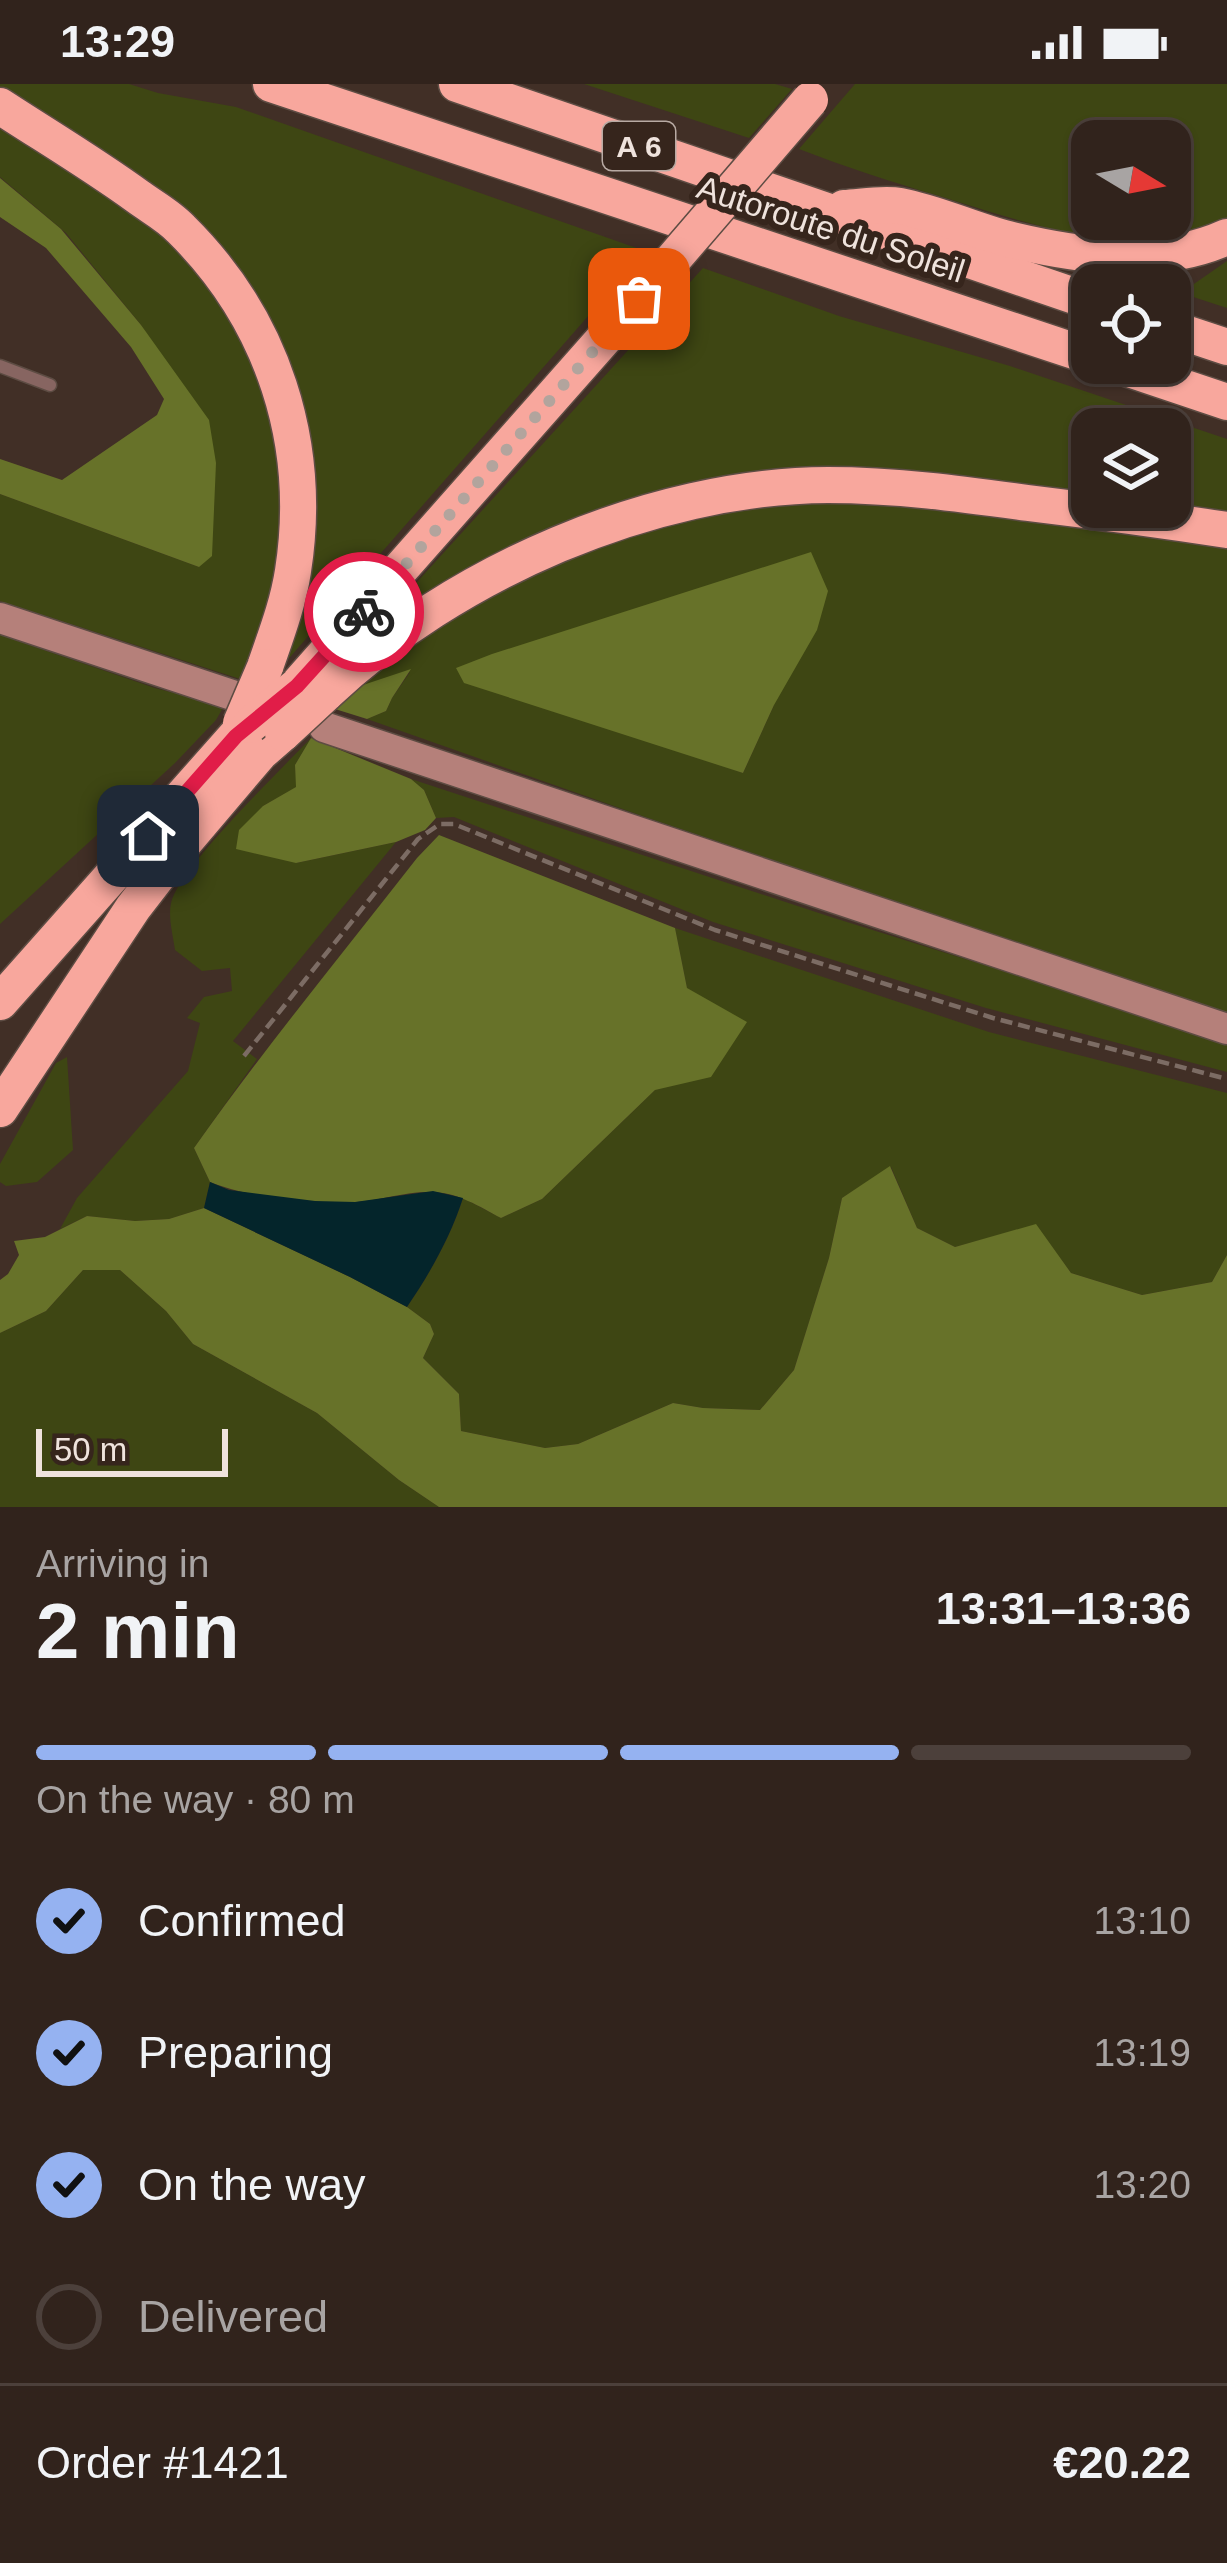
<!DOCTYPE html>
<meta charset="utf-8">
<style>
body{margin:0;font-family:Helvetica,sans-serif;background:#392b25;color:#f1f3f6;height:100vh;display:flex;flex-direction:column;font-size:45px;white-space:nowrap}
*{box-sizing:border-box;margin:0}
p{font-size:39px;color:#a8a4a3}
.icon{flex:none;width:66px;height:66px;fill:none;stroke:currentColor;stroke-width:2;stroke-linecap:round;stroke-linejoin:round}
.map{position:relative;height:1423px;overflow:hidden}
.details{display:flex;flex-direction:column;background:#31231c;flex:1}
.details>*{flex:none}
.needle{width:78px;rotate:100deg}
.tools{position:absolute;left:1071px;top:36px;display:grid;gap:24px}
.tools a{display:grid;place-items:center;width:120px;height:120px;border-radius:24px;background:#31231c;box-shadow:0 3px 9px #0004,0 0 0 3px #4c403b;font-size:60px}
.scale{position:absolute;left:36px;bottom:30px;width:192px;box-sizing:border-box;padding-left:12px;border:6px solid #efe3dd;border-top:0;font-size:33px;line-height:42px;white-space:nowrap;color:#efe3dd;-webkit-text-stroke:9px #36251c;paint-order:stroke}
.pin{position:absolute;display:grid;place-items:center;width:102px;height:102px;color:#fff;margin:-51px;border-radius:24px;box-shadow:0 6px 18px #0006}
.courier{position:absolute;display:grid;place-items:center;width:120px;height:120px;margin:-60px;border:9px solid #e11d48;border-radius:50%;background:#fff;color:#222;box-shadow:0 3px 15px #0007}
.headline em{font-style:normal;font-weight:700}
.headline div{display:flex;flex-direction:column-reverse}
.headline{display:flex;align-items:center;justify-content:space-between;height:204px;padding:0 36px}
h1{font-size:78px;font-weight:700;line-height:90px}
.bar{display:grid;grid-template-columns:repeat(4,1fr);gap:18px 12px;align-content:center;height:144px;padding:0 36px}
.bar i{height:15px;border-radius:9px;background:#4c403b}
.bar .selected{background:#95b2f1}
.bar p{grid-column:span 4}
.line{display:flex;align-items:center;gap:30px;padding:0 36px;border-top:3px solid #4c403b}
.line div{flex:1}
ol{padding:0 36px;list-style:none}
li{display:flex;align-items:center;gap:36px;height:132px}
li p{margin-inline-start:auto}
li .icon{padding:12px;border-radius:50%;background:#95b2f1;color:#111;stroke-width:4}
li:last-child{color:#a8a4a3}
li i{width:66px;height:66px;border:6px solid #4c403b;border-radius:50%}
.status{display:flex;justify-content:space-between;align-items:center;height:84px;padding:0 60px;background:#31231c;direction:ltr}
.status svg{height:33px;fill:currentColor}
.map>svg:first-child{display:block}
.green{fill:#3e4613;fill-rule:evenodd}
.forest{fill:#677229}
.water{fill:#04252b}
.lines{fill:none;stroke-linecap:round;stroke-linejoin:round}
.lane-casing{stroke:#5d4c43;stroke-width:15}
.secondary-casing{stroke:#5d4c43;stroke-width:33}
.highway-casing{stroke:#5d4c43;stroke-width:39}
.path{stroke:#7c6c64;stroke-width:4.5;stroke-dasharray:12 6;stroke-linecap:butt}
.lane{stroke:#876561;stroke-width:12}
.secondary{stroke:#b5807a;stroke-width:30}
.highway{stroke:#f8a79d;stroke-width:36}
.highway-bridge-casing{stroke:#5d4c43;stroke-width:39;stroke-linecap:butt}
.highway-bridge{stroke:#f8a79d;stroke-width:36}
.done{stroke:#b2a49d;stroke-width:12;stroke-dasharray:0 21.6}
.route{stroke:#e11d48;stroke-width:15}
.labels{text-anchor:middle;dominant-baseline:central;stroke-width:12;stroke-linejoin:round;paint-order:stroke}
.shield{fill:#36251c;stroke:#b8aaa3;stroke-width:3}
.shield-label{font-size:30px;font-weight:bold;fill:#efe3dd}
.street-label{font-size:33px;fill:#efe3dd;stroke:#36251c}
</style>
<div class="status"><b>13:29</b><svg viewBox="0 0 49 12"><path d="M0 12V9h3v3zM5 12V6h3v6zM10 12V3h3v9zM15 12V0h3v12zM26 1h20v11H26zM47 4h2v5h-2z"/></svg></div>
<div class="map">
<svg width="1227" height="1423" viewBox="0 0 1227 1423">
<rect width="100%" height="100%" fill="#412f26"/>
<!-- green -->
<g class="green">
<path d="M0,0H129L158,9L236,23L645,167L284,580L280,268L50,37L0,3Z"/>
<path d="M584,0H775L792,5L749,54Z"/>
<path d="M855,0H1227V134C1144,183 1024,138 939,112C892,98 845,83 799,65ZM1092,57H1170V135H1092Z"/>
<path d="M0,38C56,75 115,110 165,155C221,205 261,281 277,353C279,365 279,378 280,390C284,461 273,532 240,595L0,517V410L199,483L216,379L141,241L66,149L0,93Z"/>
<path d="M1227,177V224L1181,209Z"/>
<path d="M703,184L839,232L1010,282L1227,355V438L1170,423V345H1092V418L745,397L365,555Z"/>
<path d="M931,417L1227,459V929L648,734L367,635L386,627L392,614L410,588L357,603C387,581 416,557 447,538C540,482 647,434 755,421C811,414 874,418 931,417ZM457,584L774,621L743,689Z"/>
<path d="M0,551L155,604L224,622L216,636L175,679L0,840Z"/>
<path d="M311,654L295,681L297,703L263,722L296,779L396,758L233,957L257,975L194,1064L210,1098L204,1124L169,1135L135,1137L87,1132L60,1145L77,1114L188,987L200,939L187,934L204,913L232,907L230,884L202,887L175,866C173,851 168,834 171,819C179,783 281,686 311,654Z"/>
<path d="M411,695L831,833L1227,957V988L986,924L713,838L454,733L436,734L424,706Z"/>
<path d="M675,844L989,948L1227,1009V1171L1212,1198L1142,1211L1071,1189L1036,1141L955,1163L917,1144L891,1083L842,1114L829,1174L794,1286L760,1326L703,1324L673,1319L578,1360L545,1364L461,1347L459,1310L423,1274L434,1250L430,1240L407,1223C430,1189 450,1154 463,1114L501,1134L542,1115L655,1006L687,904Z"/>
<path d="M67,973L73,1066L37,1098L6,1102L0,1098V1080L56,979Z"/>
<path d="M83,1186H120L166,1227L193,1260L317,1329L399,1396L439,1423H0V1249L46,1227Z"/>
</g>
<!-- forest -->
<g class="forest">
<path d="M0,94L61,145L141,241L209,336L216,379L212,472L199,483L0,410V375L62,396L157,331L164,315L131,263L46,164L0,133Z"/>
<path d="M811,468L828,507L817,546L774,621L743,689L464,599L456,584L492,570Z"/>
<path d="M411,585L392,614L386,627L367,635L335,625L357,603Z"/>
<path d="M311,654L411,695L424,706L436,734L425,746L396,758L296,779L236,765L239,746L263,722L296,703L295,681Z"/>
<path d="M439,751L675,844L687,904L747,938L711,993L655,1006L542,1115L501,1134C480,1123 457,1108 432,1108C407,1107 382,1116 357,1118C314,1121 250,1114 210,1098L194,1064C264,965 342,870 417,774Z"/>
<path d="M890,1082L917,1144L955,1163L1036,1140L1071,1189L1142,1211L1212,1198L1227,1171V1423H439L399,1396L317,1329L193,1260L166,1227L120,1186H83L46,1227L0,1249V1196L8,1190L19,1171L14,1157L45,1153L87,1132L135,1137L169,1135L204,1124L350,1193L407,1223L430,1240L434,1250L423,1274L459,1310L461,1347L545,1364L578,1360L673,1319L703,1324L760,1326L794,1286L829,1174L842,1114Z"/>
</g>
<!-- water -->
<path class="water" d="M210,1098L229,1106L315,1117L355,1118L433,1107L463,1114C450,1154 430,1189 407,1223L350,1193L204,1124Z"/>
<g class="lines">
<defs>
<path id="lane" d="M0,282L50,301"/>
<g id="secondary">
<path d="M0,534L232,611"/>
<path d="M324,643L1227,945"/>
</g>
<g id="highway">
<path d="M271,0L1092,273"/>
<path d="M457,0L1092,218"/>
<path d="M0,22C46,52 93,80 137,112C152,123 169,132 181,145C273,236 313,359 293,487C288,520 276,551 265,583"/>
<path d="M844,124C862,123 883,119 900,122C937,129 972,146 1008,155C1078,172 1159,184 1227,153"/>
<path d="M1170,244L1227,263"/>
<path d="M1111,279L1227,318"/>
<path d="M297,602L639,215"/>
<path d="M325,610C453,489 651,402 828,401C896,401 962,410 1028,419C1094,427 1161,436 1227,446"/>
<path d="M0,918L236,652L250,641"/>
<path d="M0,1025L133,824L181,762L260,669L283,649"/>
</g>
</defs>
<!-- lane casing -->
<use href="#lane" class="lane-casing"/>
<!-- secondary casing -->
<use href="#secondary" class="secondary-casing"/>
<!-- highway casing -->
<use href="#highway" class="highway-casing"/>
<!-- path -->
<path class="path" d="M244,972L418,755L440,740H454L715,846L993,934L1227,995"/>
<!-- lane -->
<use href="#lane" class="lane"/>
<!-- secondary -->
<use href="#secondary" class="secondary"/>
<!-- highway -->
<use href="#highway" class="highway"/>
<defs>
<g id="highway-bridge">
<path d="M639,215L810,16"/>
<path d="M241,639L265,583"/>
<path d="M250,641L297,602"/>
<path d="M283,649L325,610"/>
</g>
</defs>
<!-- highway-bridge casing -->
<use href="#highway-bridge" class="highway-bridge-casing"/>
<!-- highway-bridge -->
<use href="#highway-bridge" class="highway-bridge"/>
</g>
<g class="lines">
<!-- done -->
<path class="done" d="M364,528L639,215"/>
<!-- route -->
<path class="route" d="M148,752L236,652L297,602L364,528"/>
</g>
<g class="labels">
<!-- shield labels -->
<rect class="shield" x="603" y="38" width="72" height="48" rx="9"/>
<g class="shield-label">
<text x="639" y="62">A 6</text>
</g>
<!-- street labels -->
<g class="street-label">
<text transform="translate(831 145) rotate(18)">Autoroute du Soleil</text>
</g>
</g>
</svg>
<div class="tools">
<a><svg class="needle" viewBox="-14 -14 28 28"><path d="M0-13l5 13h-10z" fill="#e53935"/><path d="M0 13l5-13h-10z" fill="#a8a4a3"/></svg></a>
<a><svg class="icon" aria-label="locate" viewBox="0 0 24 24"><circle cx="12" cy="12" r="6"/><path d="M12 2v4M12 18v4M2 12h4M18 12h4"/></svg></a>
<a><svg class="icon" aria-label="layers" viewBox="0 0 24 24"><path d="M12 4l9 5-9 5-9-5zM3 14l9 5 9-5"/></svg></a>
</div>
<div class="scale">50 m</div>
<div class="pin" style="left:639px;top:215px;background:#ea580c"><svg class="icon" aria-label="bag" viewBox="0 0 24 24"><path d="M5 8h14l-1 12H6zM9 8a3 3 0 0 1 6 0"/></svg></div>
<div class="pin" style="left:148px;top:752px;background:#1f2937"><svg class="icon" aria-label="home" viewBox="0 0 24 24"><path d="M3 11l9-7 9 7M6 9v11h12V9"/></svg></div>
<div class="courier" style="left:364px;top:528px"><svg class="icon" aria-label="bike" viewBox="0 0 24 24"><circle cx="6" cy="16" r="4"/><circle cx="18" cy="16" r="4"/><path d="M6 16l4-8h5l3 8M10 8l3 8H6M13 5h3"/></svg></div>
</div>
<section class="details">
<div class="headline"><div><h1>2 min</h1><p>Arriving in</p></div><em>13:31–13:36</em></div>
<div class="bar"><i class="selected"></i><i class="selected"></i><i class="selected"></i><i></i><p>On the way · 80 m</p></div>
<ol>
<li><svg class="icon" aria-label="check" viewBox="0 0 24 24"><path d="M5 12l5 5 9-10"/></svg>Confirmed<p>13:10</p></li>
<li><svg class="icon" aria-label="check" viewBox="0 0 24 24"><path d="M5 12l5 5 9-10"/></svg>Preparing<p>13:19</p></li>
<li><svg class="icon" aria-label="check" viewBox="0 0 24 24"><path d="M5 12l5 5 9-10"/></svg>On the way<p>13:20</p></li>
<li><i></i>Delivered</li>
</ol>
<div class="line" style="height:156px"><div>Order #1421</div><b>€20.22</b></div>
</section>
